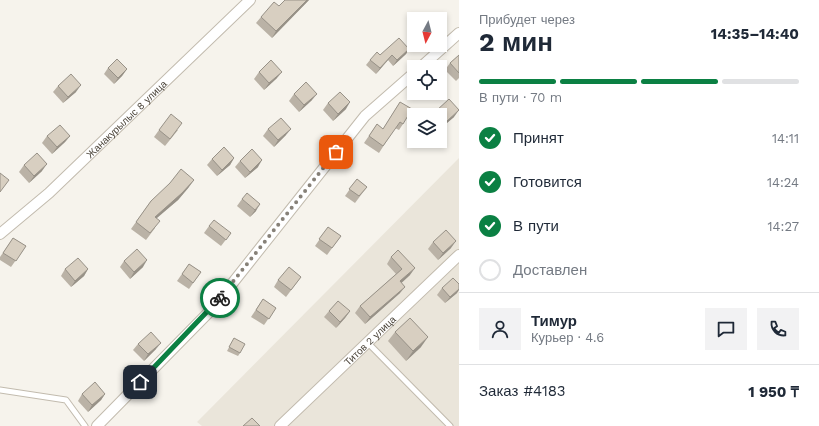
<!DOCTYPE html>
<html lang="ru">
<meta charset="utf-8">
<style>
body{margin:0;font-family:"Work Sans",sans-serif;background:#f2f2f3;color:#1f2937;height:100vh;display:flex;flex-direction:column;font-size:15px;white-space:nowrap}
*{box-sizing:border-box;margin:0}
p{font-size:13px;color:#747a83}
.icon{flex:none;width:22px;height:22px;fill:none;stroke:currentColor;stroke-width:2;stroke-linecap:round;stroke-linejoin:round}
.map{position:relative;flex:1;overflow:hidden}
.side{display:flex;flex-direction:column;background:#fff;width:360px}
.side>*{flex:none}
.needle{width:26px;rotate:187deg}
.buttons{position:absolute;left:407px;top:12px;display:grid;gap:8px}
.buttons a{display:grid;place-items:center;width:40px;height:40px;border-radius:0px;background:#fff;box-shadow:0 2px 6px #0003;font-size:20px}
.pin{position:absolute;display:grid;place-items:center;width:34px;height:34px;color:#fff;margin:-17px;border-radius:8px;box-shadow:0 2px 6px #0006}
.courier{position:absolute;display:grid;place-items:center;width:40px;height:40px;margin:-20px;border:3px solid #0b8043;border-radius:50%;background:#fff;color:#222;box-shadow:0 1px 5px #0007}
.overview em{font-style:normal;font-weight:700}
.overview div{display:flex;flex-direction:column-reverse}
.overview{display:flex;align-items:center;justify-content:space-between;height:68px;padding:0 20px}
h1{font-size:26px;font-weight:700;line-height:30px}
.bar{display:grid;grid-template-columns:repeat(4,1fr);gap:6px 4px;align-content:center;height:48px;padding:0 20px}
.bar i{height:5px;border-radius:3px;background:#e0e1e3}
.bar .on{background:#0b8043}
.bar p{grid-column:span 4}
.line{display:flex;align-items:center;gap:10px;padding:0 20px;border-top:1px solid #e0e1e3}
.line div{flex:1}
.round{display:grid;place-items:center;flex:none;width:42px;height:42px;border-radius:0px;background:#f2f2f3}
ol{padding:0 20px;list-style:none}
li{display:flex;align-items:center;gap:12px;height:44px}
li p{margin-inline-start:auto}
li .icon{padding:4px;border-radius:50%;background:#0b8043;color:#fff;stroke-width:4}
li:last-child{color:#747a83}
li i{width:22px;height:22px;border:2px solid #e0e1e3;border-radius:50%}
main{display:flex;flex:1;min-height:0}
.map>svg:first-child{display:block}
.residential{fill:#eae5da}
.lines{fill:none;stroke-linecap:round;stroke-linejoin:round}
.lane-casing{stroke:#c2bbae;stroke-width:7}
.street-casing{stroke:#c2bbae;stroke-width:12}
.lane{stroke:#fff;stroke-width:5}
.street{stroke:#fff;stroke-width:10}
.wall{fill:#bab2a6}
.shaded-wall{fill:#979187}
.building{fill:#d8cfc1;stroke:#979187}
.done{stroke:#878178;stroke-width:4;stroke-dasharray:0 7.2}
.route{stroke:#0b8043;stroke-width:5}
.labels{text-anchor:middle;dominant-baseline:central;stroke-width:3.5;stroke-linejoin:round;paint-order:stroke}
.street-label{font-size:10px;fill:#4b4439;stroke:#fff}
</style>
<main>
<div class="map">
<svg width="459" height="426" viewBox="0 0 459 426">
<rect width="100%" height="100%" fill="#f6f3ec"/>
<!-- residential -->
<path class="residential" d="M459,158V426H202L197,422Z"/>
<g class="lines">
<defs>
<g id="lane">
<path d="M367,342L450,426"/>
<path d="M0,390L66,400L85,426"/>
</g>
<g id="street">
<path d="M421,67L459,33"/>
<path id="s1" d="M0,234L49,193L250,0"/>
<path d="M97,426L212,309L365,116L414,73"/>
<path id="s2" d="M280,426L459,255"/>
</g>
</defs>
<!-- lane casing -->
<use href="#lane" class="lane-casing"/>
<!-- street casing -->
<use href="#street" class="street-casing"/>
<!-- lane -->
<use href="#lane" class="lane"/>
<!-- street -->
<use href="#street" class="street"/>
</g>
<!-- wall -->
<g class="wall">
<path d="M285,0H309L272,38L256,23L261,17L279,6Z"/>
<path d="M409,49L406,54L393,66L388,60L376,74L366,65L370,60L380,55Z"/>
<path d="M459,55V78L456,81L445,70L450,63Z"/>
<path d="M108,68L127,69L122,76L114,84L104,74Z"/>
<path d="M259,72L277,78L264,90L254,79Z"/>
<path d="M58,86L76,92L63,103L53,92Z"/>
<path d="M294,94L312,100L299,112L289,101Z"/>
<path d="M400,102L403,124L399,130L395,128L379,153L364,143L377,124L383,129Z"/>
<path d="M328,103L346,109L333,121L323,110Z"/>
<path d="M436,111L454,117L441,128L440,127V115H433Z"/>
<path d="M268,129L286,135L274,147L263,136Z"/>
<path d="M159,130H178L165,146L154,137Z"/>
<path d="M47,136H70L65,142L52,154L42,143Z"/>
<path d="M234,158L230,165L217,176L207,165L212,159Z"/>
<path d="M240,161L258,167L245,178L235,167Z"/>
<path d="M24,165L42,171L29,183L19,172Z"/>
<path d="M357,179L367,187L355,203L345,196Z"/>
<path d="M189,187L178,200L156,218L155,228L146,240L131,229L151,201Z"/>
<path d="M242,199L256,211L250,217L237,206Z"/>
<path d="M209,226L231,233L221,246L204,233Z"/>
<path d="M328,227L341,236L327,255L315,246Z"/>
<path d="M13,238L26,246L11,267L0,260V257Z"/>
<path d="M433,242L451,248L438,260L428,249Z"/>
<path d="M391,257L410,275L401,283L400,293L365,324L355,313L360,306L396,274L387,264Z"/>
<path d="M124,261L143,267L130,279L120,267Z"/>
<path d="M189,264L201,272L189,289L177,281Z"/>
<path d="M65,269H88L84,276L71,287L61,276Z"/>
<path d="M301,277L286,297L274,287L278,280Z"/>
<path d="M442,288L457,293L445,303L437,295Z"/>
<path d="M263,299L276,308L264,325L251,317Z"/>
<path d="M329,311H350L345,318L336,328L324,317Z"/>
<path d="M395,332L421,347L406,361L388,341Z"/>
<path d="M234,338L240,353L238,356L227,351Z"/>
<path d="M138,344L156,349L144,361L133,350Z"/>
<path d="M82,394H105L101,400L88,412L78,401Z"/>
</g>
<!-- shaded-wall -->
<g class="shaded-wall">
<path d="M307,0H309L272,38L276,31Z"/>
<path d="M409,49L406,54L393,66L397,60Z"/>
<path d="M392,55L388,60L376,74L380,68Z"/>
<path d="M127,69L122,76L114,84L118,78Z"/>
<path d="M282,72L277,78L264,90L269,83Z"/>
<path d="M81,85L76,92L63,103L68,97Z"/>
<path d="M317,94L312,100L299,112L304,105Z"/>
<path d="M350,102L346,109L333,121L338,114Z"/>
<path d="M459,110L454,117L441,128L446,122Z"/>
<path d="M291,129L286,135L274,147L278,140Z"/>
<path d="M70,136L65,142L52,154L57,147Z"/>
<path d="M234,158L230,165L217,176L222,170Z"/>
<path d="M262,160L258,167L245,178L250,172Z"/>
<path d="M47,164L42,171L29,183L34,176Z"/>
<path d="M194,180L189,187L178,200L150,224L155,217Z"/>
<path d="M260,204L256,211L250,217L255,210Z"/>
<path d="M456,241L451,248L438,260L443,253Z"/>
<path d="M147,260L143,267L130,279L134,272Z"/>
<path d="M415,268L410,275L396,288L400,281Z"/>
<path d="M88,269L84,276L71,287L75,281Z"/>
<path d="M405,287L400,293L365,324L370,317Z"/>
<path d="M459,289V290L457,293L445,303L450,297Z"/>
<path d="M350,311L345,318L336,328L340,322Z"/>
<path d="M428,337L421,347L406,361L413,351Z"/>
<path d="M161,343L156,349L144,361L148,354Z"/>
<path d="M105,394L101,400L88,412L92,405Z"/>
</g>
<!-- building -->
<g class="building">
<path d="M285,0H307L276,31L261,17L274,2L279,6Z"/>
<path d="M399,38L409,49L397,60L392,55L380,68L370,60L377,52L380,55Z"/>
<path d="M459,55V73L450,63Z"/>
<path d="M117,59L127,69L118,78L108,68Z"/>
<path d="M271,60L282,72L269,83L259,72Z"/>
<path d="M71,74L81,85L68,97L58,86Z"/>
<path d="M306,82L317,94L304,105L294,94Z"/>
<path d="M340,92L350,102L338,114L328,103Z"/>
<path d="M449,99L459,110L446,122L436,111Z"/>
<path d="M400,102L412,109L403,124L400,122L383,146L369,136L377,124L383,129Z"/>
<path d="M171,114L182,123L170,139L159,130Z"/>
<path d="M281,118L291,129L278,140L268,129Z"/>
<path d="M60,125L70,136L57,147L47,136Z"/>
<path d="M224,147L234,158L222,170L212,159Z"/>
<path d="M252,149L262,160L250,172L240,161Z"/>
<path d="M37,153L47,164L34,176L24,165Z"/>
<path d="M181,169L194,180L182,193L155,217L160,221L150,233L136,222L151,201L170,183Z"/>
<path d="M0,173L9,180L0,192Z"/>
<path d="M357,179L367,187L359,196L349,189Z"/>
<path d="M247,193L260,204L255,210L242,199Z"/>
<path d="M214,220L231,233L226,240L209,226Z"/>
<path d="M328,227L341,236L332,248L319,239Z"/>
<path d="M446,230L456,241L443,253L433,242Z"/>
<path d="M13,238L26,246L16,261L3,253Z"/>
<path d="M137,249L147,260L134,272L124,261Z"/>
<path d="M398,250L415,268L400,281L405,287L370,317L360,306L402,269L391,257Z"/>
<path d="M78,258L88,269L75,281L65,269Z"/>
<path d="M189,264L201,272L193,283L182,274Z"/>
<path d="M289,267L301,277L291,290L278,280Z"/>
<path d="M453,278L459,284V289L450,297L442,288Z"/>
<path d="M263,299L276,308L269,319L256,310Z"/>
<path d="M338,301L350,311L340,322L329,311Z"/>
<path d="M410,318L428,337L413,351L395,332Z"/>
<path d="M151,332L161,343L148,354L138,344Z"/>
<path d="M234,338L245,344L240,353L229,347Z"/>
<path d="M95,382L105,394L92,405L82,394Z"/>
<path d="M252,418L260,426H243Z"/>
</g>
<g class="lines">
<!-- done -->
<path class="done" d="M220,298L336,152"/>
<!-- route -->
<path class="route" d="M140,382L220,298"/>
</g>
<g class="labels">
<!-- street labels -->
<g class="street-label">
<text stroke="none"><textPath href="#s1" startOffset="171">Жанакурылыс 8 улица</textPath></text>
<text stroke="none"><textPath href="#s2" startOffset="124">Титов 2 улица</textPath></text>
</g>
</g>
</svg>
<div class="buttons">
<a><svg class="needle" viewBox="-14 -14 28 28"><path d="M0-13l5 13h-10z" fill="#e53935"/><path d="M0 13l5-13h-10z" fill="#747a83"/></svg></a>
<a><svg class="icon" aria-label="locate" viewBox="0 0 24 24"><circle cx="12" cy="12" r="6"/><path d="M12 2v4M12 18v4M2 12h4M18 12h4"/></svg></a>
<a><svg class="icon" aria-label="layers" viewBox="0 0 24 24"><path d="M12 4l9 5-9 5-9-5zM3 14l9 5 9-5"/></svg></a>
</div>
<div class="pin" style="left:336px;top:152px;background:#ea580c"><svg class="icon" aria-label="bag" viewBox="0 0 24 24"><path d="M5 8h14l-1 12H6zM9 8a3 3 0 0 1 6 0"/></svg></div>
<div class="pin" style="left:140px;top:382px;background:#1f2937"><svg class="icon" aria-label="home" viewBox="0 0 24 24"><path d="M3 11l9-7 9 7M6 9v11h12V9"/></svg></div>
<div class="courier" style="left:220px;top:298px"><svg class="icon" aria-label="bike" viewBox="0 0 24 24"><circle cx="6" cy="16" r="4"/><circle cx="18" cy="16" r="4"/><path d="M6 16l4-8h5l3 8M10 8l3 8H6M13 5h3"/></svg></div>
</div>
<section class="side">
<div class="overview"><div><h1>2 мин</h1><p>Прибудет через</p></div><em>14:35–14:40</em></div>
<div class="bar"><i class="on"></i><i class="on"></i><i class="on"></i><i></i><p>В пути · 70 m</p></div>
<ol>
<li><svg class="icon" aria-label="check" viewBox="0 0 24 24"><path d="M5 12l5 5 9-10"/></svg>Принят<p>14:11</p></li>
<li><svg class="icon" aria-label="check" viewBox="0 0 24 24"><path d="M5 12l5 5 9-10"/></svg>Готовится<p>14:24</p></li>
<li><svg class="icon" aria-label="check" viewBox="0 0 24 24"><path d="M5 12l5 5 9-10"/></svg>В пути<p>14:27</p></li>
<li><i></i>Доставлен</li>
</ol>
<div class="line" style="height:72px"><a class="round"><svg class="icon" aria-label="person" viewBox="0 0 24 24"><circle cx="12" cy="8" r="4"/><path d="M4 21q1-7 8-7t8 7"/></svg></a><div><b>Тимур</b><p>Курьер · 4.6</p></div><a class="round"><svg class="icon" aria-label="chat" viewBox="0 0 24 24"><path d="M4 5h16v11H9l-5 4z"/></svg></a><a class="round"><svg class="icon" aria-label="phone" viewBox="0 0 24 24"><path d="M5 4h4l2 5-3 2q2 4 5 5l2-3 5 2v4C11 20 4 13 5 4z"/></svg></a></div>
<div class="line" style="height:52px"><div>Заказ #4183</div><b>1 950 ₸</b></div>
</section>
</main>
